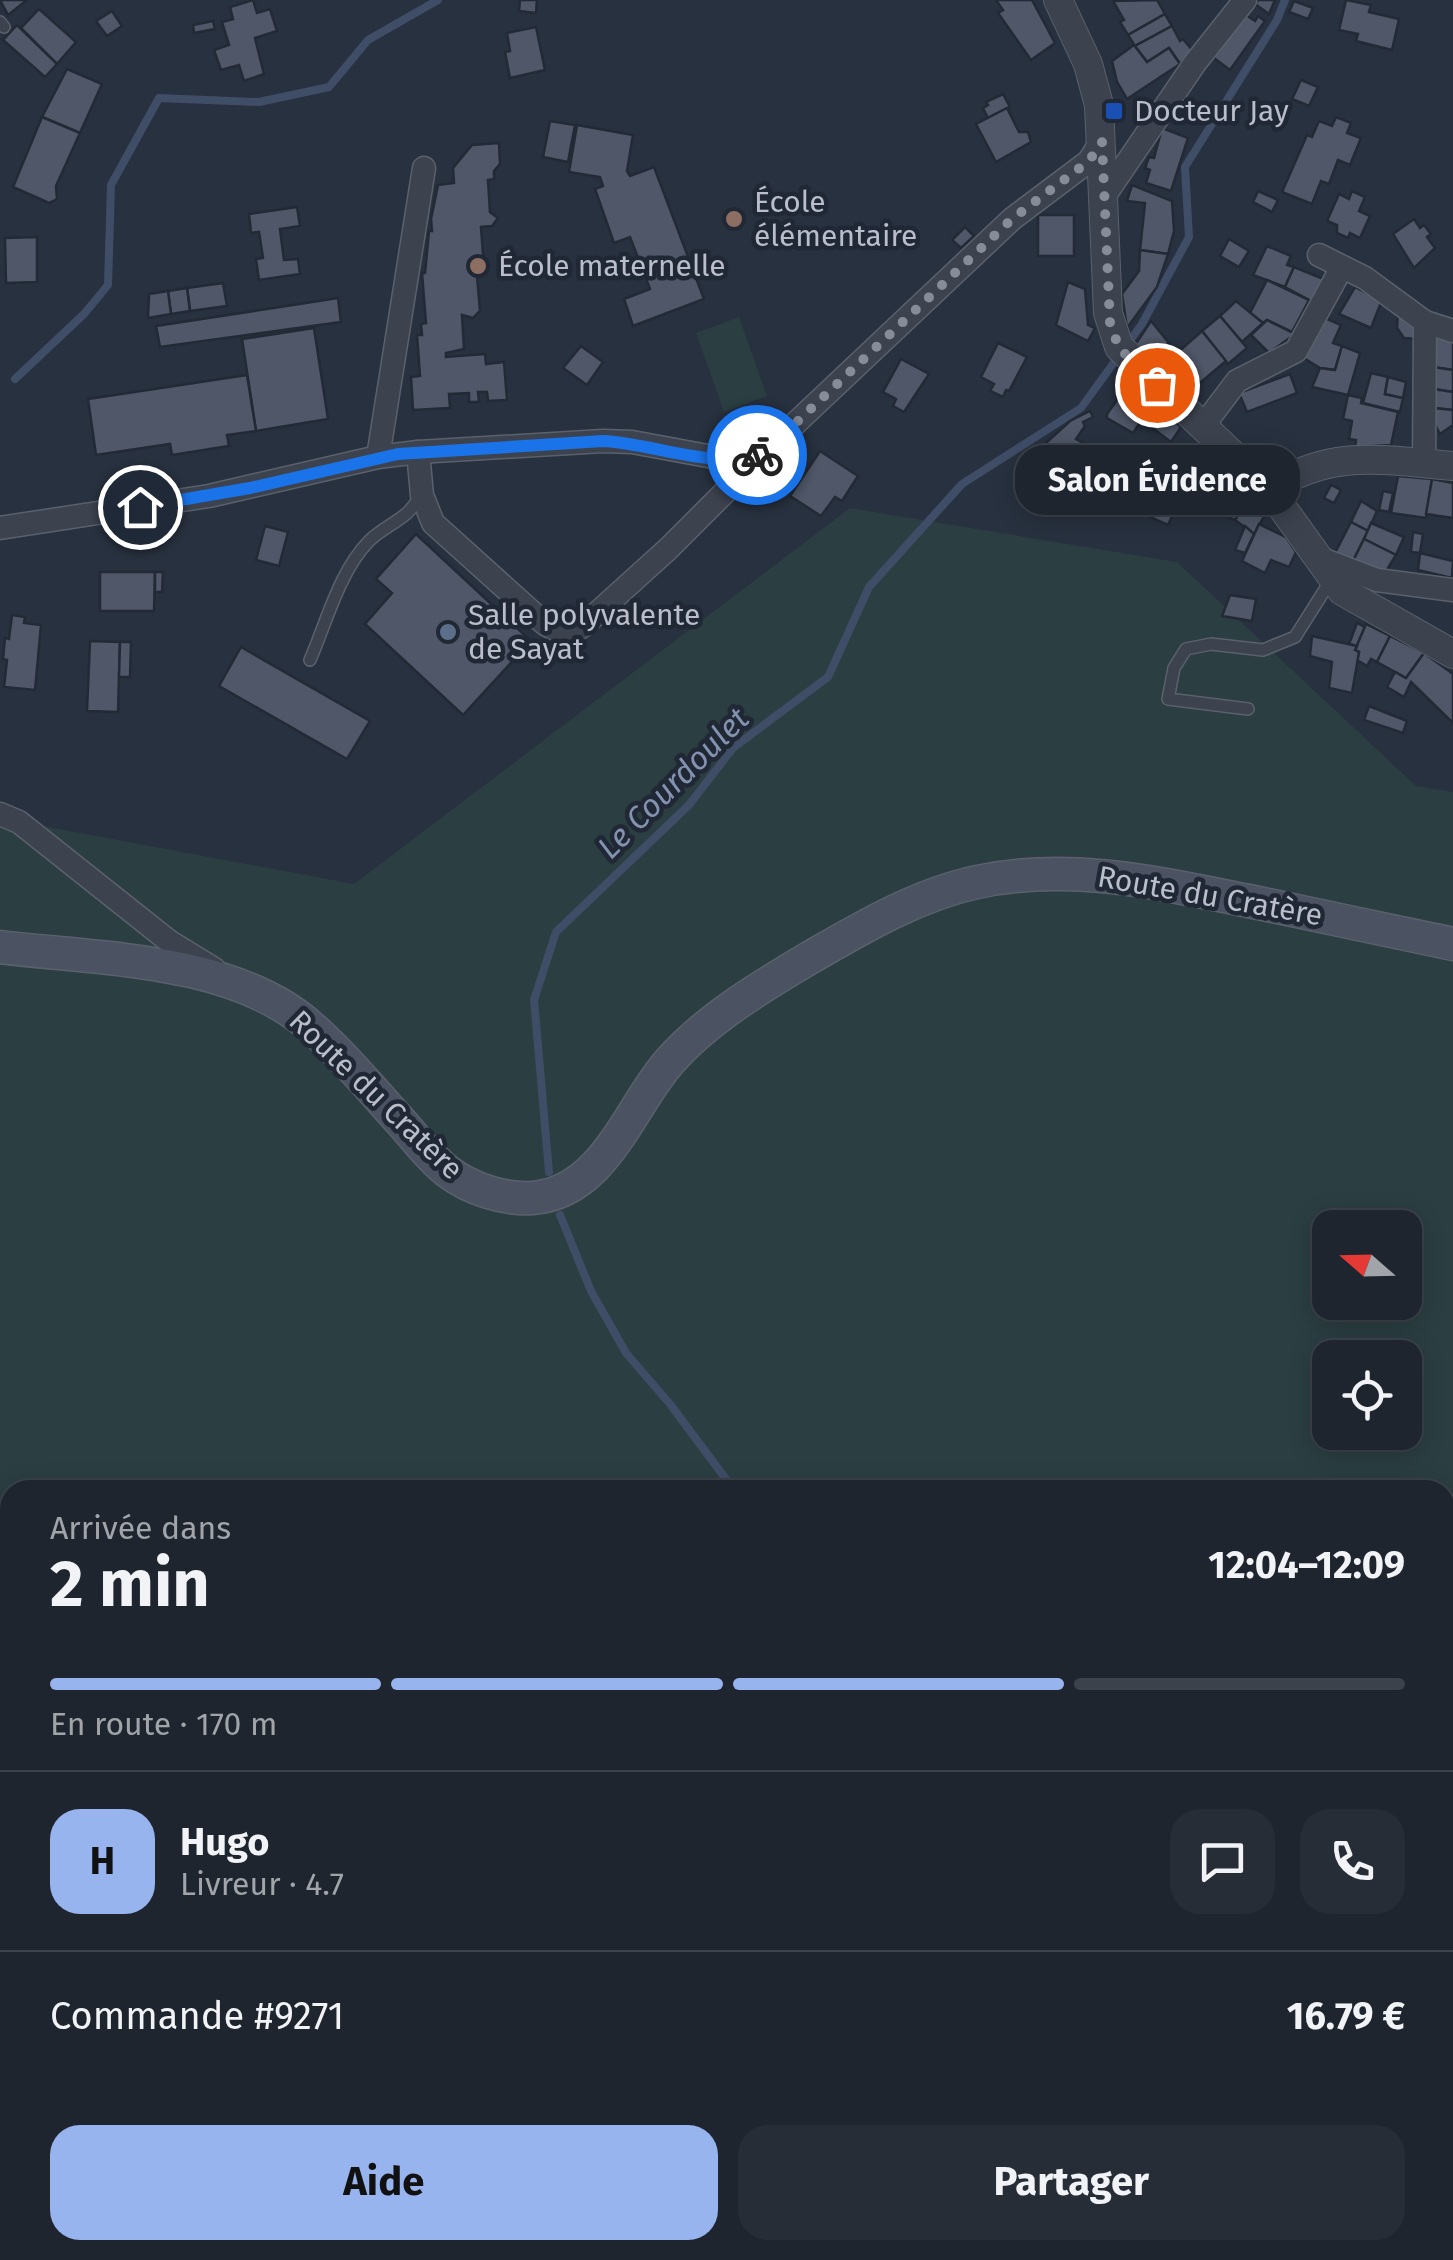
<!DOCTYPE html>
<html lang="fr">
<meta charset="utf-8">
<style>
body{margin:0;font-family:"Fira Sans",sans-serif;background:#262d37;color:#f1f3f6;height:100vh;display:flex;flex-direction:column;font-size:38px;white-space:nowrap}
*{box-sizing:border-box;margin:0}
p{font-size:32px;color:#a1a5aa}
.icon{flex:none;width:55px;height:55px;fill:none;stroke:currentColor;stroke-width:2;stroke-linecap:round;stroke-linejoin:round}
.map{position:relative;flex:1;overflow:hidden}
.sheet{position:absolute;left:0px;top:1480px;width:1455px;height:780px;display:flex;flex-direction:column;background:#1e252f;border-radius:30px 30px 0 0;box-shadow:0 5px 25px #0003,0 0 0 2px #3c424b}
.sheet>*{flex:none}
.needle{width:65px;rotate:290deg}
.fabs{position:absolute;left:1312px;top:1210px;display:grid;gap:20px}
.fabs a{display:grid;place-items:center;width:110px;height:110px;border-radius:20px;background:#1e252f;box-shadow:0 5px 25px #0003,0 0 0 2px #3c424b;font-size:50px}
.pin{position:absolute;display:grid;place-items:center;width:85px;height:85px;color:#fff;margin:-42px;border:5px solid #fff;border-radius:50%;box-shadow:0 2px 10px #0007}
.courier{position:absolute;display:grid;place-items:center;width:100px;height:100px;margin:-50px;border:8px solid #1a73e8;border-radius:50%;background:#fff;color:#222;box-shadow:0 2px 12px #0007}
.bubble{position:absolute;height:70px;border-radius:30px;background:#1e252f;box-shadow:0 5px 25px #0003,0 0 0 2px #3c424b;font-size:32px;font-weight:700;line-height:70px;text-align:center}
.headline em{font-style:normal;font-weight:700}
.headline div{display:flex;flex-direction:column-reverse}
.headline{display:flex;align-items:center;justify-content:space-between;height:170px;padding:0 50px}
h1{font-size:65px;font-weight:700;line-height:75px}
.bar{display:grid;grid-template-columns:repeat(4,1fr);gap:15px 10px;align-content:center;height:120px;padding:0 50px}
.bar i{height:12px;border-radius:8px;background:#3c424b}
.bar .on{background:#98b4ef}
.bar p{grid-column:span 4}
.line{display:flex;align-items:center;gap:25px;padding:0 50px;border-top:2px solid #3c424b}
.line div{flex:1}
.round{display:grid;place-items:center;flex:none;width:105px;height:105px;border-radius:30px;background:#262d37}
.button{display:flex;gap:20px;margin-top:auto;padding:20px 50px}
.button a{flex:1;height:115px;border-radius:30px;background:#98b4ef;color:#111;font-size:40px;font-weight:700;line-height:115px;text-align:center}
.button a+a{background:#262d37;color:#f1f3f6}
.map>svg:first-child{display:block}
.green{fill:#2b3e41;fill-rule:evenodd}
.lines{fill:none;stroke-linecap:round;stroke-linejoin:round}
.stream{stroke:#404d67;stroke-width:8}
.building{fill:#4f5768;stroke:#232a36;stroke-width:2.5}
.service-casing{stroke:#5a616d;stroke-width:14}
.minor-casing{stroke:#5a616d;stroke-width:25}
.tertiary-casing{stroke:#5a616d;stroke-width:30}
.secondary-casing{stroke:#5a616d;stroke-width:35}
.service{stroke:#3c434f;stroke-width:11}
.minor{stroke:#3c434f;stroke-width:22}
.tertiary{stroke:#3c434f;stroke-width:28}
.secondary{stroke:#4b5262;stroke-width:32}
.done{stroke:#868d99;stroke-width:10;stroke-dasharray:0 18}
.route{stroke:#1a73e8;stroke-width:12}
.transit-dot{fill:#1a4fb4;stroke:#212835;stroke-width:4}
.education-dot{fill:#8d6e63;stroke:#212835;stroke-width:4}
.service-dot{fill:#5c6f8a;stroke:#212835;stroke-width:4}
.labels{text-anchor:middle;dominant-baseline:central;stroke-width:9;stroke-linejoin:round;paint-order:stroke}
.poi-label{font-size:30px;fill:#b9beca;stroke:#212835;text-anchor:start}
.street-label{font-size:30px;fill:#b9beca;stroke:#212835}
.water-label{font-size:32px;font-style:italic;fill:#8392ae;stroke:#212835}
</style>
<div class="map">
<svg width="1453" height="2260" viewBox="0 0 1453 2260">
<rect width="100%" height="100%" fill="#28313f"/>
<!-- green -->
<g class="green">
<path d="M739,317L767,396L724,412L696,333Z"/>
<path d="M850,508L1177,562L1416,786L1453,792V2260H0V818L354,884ZM1330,1228H1405V1302H1330ZM1330,1358H1405V1432H1330ZM10,1490H1445V2250H10Z"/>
</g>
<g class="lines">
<!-- stream -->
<g class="stream">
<path d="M1126,346L1142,324L1189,237L1185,167L1277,20L1285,0"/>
<path d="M15,379L84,314L108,285L111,185L159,98L259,102L329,87L368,40L438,0"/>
<path d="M549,1172L534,1000L556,932L689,805L733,748L828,677L869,587L962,484L1081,408L1118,357"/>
<path d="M560,1215L591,1291L626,1353L670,1404L734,1490"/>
<path d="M847,2260L848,2250"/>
</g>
</g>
<!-- building -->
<g class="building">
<path d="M0,0H27L8,15Z"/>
<path d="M253,0L257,13L270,9L277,31L255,38L264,74L244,81L239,65L221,70L214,50L229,45L222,22L233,19L230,7Z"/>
<path d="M520,0H537L536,13L519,11Z"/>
<path d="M996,0H1032L1055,43L1031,60L998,13L1003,10Z"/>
<path d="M1157,0L1165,14L1128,35L1120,22L1124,20L1113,1Z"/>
<path d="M1258,0H1275L1269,14L1255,4Z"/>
<path d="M1346,0L1371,5L1369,12L1399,19L1392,50L1356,41L1358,34L1339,30Z"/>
<path d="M1294,1L1313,8L1308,19L1289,12Z"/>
<path d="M39,9L76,42L57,64L21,28Z"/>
<path d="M112,11L122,26L107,36L96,21Z"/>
<path d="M1243,13L1255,21L1258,16L1265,21L1230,70L1210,55Z"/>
<path d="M1165,14L1172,26L1135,46L1128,35Z"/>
<path d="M213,21L215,29L194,33L193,25Z"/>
<path d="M17,25L57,64L45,77L3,40Z"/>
<path d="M1172,26L1180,41L1183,39L1193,51L1180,64L1169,48L1147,62L1135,46Z"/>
<path d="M536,27L545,70L510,78L505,52L510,51L507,33Z"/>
<path d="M1134,45L1147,62L1169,48L1180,64L1127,99L1117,82L1112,61Z"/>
<path d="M67,69L102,84L80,133L42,117Z"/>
<path d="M1301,80L1318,87L1309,106L1292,99Z"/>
<path d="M1003,94L1010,107L988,118L983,108L988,105L986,102Z"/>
<path d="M1007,108L1019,132H1028L1031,142L996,162L976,124Z"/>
<path d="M42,117L80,133L56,186L57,199L49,203L13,187Z"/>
<path d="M1336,117L1351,123L1347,133L1361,138L1350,165L1338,160L1329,184L1321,181L1312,204L1282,192L1307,135L1312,137L1319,121L1332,126Z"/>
<path d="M550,121L575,125L568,162L543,157Z"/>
<path d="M577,125L633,135L627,171L630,176L654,167L704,299L633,326L624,299L650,289L630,237L614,243L595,189L603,186L600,177L569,172Z"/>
<path d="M1162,128L1188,138L1171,191L1146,183L1150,170L1145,168L1149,157L1154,158Z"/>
<path d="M499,143L500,164L494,171V179L488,180L490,212L498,218L492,226L481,227L484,268L477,276L480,311L473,318L462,315L464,349L446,353V357L485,354L486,364L504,362L507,400L488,401L487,392H478L479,402H469V393L449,394L450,408L413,410L411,377L420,376L417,335H422L421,324L426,323L422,273H425L429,231H432L431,219L438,185L454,183L453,168L472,145Z"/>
<path d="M1132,185L1172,201L1174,231L1168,254L1140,250L1145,203L1127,201Z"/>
<path d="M1258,191L1278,200L1272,212L1253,202Z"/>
<path d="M1352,191L1365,197L1359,211L1370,216L1360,238L1350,233L1348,238L1337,233V225L1327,221L1339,194L1349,199Z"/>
<path d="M297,207L300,226L280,229L284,260L298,259L300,274L259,280L256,259L263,258L259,232L251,233L249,214Z"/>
<rect x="1038" y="215" width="36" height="41"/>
<path d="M1414,219L1420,228L1424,225L1431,234L1427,237L1435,248L1414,268L1393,234Z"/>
<path d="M965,227L974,236L961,248L952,240Z"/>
<path d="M37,237V282L6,283L5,238Z"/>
<path d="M1229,239L1249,251L1239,267L1220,256Z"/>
<path d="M1267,246L1291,256L1287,265L1294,267L1285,287L1253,275Z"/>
<path d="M1140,250L1168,254L1157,287L1127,328L1122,294L1139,271Z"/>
<path d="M1294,267L1326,280L1310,311L1305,308L1309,300L1285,287Z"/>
<path d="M1267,280L1309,300L1292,332L1267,320L1263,323L1250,313Z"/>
<path d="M1068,282L1085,289L1088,325L1095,328L1088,341L1056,325Z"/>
<path d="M223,283L227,306L190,311L187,288Z"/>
<path d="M1355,287L1382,300L1371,328L1339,314Z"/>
<path d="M187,288L190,311L171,314L168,291Z"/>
<path d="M168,291L171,314L148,318L149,294Z"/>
<path d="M338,298L341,322L160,347L156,326Z"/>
<path d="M1236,301L1263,323L1242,342L1220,316Z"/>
<path d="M1398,310L1418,324L1417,339L1404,338L1397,328Z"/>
<path d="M1220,316L1247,348L1228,364L1202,331Z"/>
<path d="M1325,318L1341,325L1333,343L1342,346L1335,370L1320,368L1302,357L1313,332L1318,334Z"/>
<path d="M1267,320L1295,334L1269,353L1251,335Z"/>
<path d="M1151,321L1169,343L1148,359L1135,345Z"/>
<path d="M314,328L328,419L256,431L242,339Z"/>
<path d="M1202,331L1226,361L1200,383L1177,353Z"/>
<path d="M1434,336L1453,339V370L1433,367Z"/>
<path d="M998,343L1027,357L1009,391L1006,390L1003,397L990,391L994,384L981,377Z"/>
<path d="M581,346L603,362L587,385L563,368Z"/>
<path d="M1342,346L1360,353L1348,395L1312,387L1320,368L1335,370Z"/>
<path d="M1177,353L1192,372L1178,385L1159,368Z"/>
<path d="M901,359L929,374L904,412L893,406L896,399L883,392Z"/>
<path d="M1433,367L1453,370V392L1433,389Z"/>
<path d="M1371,373L1388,377L1385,394L1403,398L1400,412L1363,403Z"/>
<path d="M1290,374L1297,393L1247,412L1239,393Z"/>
<path d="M247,375L256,431L227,435L229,446L172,455L170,444L96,455L88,399Z"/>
<path d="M1388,377L1406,382L1403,398L1385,394Z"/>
<path d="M1130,382L1154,402L1133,433L1107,418V414Z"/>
<path d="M1433,389L1453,392V410L1433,408Z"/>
<path d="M1348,395L1362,398L1361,403L1398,412L1391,445L1355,447L1356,440L1349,439L1352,421L1343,419Z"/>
<path d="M1154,402L1181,427L1171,442L1143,421Z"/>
<path d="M1433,408L1453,410V425L1440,434L1433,421Z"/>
<path d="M1090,411L1093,417L1083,422L1085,426L1076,439L1087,445L1075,470L1036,452L1070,421Z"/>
<path d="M1087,445L1105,453L1094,478L1075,470Z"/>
<path d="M820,451L858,476L842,501L835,497L821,516L790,496Z"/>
<path d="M1105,453L1135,464L1116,502L1088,491Z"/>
<path d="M1210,453L1226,467L1204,505L1184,495Z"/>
<path d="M1144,457L1151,461L1148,465L1152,467L1148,473L1158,479L1144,507L1120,493L1135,464L1137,466Z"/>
<path d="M1190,460L1201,466L1187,489L1176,483Z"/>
<path d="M1170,461L1174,464L1165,477L1171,481L1168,485L1182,494L1168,525L1141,513Z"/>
<path d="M1226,467L1239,481L1218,513L1212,511L1216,505L1207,499Z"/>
<path d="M1398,476L1432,479L1426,518L1391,513Z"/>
<path d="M1432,479L1453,483V518L1426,514Z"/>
<path d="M1239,481L1252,494L1235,520L1218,513Z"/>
<path d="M1331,485L1341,490L1334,503L1324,498Z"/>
<path d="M1383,491L1393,493L1389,512L1379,510Z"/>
<path d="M1252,494L1267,511L1254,534L1235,520Z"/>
<path d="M1361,501L1377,511L1368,531L1351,522Z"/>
<path d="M1351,522L1368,531L1353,561L1335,553Z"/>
<path d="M1371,523L1404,537L1396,555L1364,539Z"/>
<path d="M1259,524L1286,537L1296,552L1289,567L1271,560L1265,573L1242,561Z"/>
<path d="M265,526L288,532L279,566L256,560Z"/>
<path d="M1245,526L1254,534L1245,553L1235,550Z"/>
<path d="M1413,532L1423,534L1420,553L1411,552Z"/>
<path d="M416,534L531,641L463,715L365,624L392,593L376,579Z"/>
<path d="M1364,539L1396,555L1383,576L1353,561Z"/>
<path d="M1420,553L1453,561L1452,578L1418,570Z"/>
<path d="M100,572H155L154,611H100Z"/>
<path d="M155,572H163L162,592H155Z"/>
<path d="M1230,595L1256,599L1252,621L1222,616Z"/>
<path d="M12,615L25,617L24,623L41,625L35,690L4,687L7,660L3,659L5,638L9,639Z"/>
<path d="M1357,623L1365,627L1357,646L1349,644Z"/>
<path d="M1366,624L1390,636L1377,662L1371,659L1367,666L1357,660L1359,652L1355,650Z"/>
<path d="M1312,636L1357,646L1355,650L1359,652L1352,693L1329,688L1332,662L1310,656Z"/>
<path d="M1390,636L1424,653L1406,678L1377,662Z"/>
<path d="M90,641L120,642L118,712L87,711Z"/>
<path d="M120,642H131L130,677H119Z"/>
<path d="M241,647L370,721L347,759L219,686Z"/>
<path d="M1424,653L1453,674V723L1411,682L1404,697L1387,687L1395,672L1406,678Z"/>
<path d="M1369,706L1407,721L1403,733L1364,720Z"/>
</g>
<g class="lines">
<defs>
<g id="service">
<path d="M0,22L4,27"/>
<path d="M310,660C327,621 339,572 369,541C387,523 409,520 420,495"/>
<path d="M1248,709L1168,699L1174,668L1186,649L1211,644L1263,650L1295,637L1331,580"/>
</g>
<g id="minor">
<path d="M1105,195L1195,63L1245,0"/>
<path d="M1319,255L1365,278L1425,322L1453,331"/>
<path d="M1203,426L1237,381L1296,351L1342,267"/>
<path d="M418,452L422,495L433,523L545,624L561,632L575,631L584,625L668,549L764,453"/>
<path d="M378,457L424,168"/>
<path d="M1424,464L1425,322"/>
<path d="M0,528L209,496L378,457L418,452L603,441L632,442L724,459L738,460L764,453L1012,219L1089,161L1101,142"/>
<path d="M1319,558L1377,580L1453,590"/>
<path d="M0,814L19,822L170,942L214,969"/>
</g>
<g id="tertiary">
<path d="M1058,0L1088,64L1099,105L1108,313L1119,347L1269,489L1342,591L1453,654"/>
<path d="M1269,489C1333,448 1382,460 1453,466"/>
</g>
<path id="secondary" d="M0,947C98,959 233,958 310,1026C343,1055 372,1090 402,1123C416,1139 430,1158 447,1171C470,1189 505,1200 533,1198C605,1192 629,1107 670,1061C707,1019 762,986 811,957C863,927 917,895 977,882C1069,862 1159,883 1249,901C1317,915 1385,930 1453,944"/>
</defs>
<!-- service casing -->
<use href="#service" class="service-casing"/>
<!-- minor casing -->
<use href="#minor" class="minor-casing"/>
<!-- tertiary casing -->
<use href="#tertiary" class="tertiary-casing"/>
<!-- secondary casing -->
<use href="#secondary" class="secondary-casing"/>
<!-- service -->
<use href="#service" class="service"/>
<!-- minor -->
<use href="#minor" class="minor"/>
<!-- tertiary -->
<use href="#tertiary" class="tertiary"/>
<!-- secondary -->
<use href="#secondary" class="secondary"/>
</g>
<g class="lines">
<!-- done -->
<path class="done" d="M757,455L764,453L1012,219L1089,161L1102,142L1110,323L1119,348L1157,385"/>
<!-- route -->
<path class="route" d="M140,507L250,488L398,454L603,441C650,443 712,469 757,455"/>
</g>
<!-- markers -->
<rect class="transit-dot" x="1104" y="101" width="20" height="20" rx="5"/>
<g class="education-dot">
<circle cx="734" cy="219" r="10"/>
<circle cx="478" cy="266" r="10"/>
</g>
<circle class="service-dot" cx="448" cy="632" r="10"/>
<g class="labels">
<!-- poi labels -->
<g class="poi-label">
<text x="1134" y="111">Docteur Jay</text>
<text x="754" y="202">École<tspan x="754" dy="34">élémentaire</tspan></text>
<text x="498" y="266">École maternelle</text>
<text x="468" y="615">Salle polyvalente<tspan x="468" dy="34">de Sayat</tspan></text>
</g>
<!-- street labels -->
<g class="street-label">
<text transform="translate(1210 896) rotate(10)">Route du Cratère</text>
<text transform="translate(376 1095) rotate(44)">Route du Cratère</text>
</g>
<!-- water labels -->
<g class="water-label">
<text transform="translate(673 783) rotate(-45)">Le Courdoulet</text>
</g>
</g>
</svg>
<div class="fabs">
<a><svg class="needle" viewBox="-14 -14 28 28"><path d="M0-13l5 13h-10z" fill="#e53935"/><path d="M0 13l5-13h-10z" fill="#a1a5aa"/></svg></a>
<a><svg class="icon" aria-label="locate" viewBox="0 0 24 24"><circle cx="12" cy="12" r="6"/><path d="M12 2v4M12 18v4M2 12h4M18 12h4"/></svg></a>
</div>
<div class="pin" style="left:1157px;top:385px;background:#ea580c"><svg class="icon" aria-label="bag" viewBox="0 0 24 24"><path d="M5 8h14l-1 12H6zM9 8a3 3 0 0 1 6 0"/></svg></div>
<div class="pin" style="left:140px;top:507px;background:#1f2937"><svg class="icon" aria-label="home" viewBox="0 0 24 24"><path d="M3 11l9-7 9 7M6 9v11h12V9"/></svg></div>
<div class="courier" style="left:757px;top:455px"><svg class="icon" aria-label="bike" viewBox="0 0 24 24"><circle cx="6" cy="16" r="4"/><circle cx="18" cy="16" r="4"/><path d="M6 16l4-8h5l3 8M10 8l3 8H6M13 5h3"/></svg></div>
<div class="bubble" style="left:1015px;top:445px;width:285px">Salon Évidence</div>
<section class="sheet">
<div class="headline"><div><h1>2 min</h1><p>Arrivée dans</p></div><em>12:04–12:09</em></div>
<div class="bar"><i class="on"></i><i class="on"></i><i class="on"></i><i></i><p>En route · 170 m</p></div>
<div class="line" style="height:180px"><b class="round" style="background:#98b4ef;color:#111">H</b><div><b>Hugo</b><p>Livreur · 4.7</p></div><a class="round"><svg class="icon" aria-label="chat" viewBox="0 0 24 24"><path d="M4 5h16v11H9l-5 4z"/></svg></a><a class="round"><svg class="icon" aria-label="phone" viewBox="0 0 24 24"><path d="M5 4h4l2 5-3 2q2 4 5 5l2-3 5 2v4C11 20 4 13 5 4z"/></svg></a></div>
<div class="line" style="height:130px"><div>Commande #9271</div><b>16.79 €</b></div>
<div class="button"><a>Aide</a><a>Partager</a></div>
</section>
</div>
